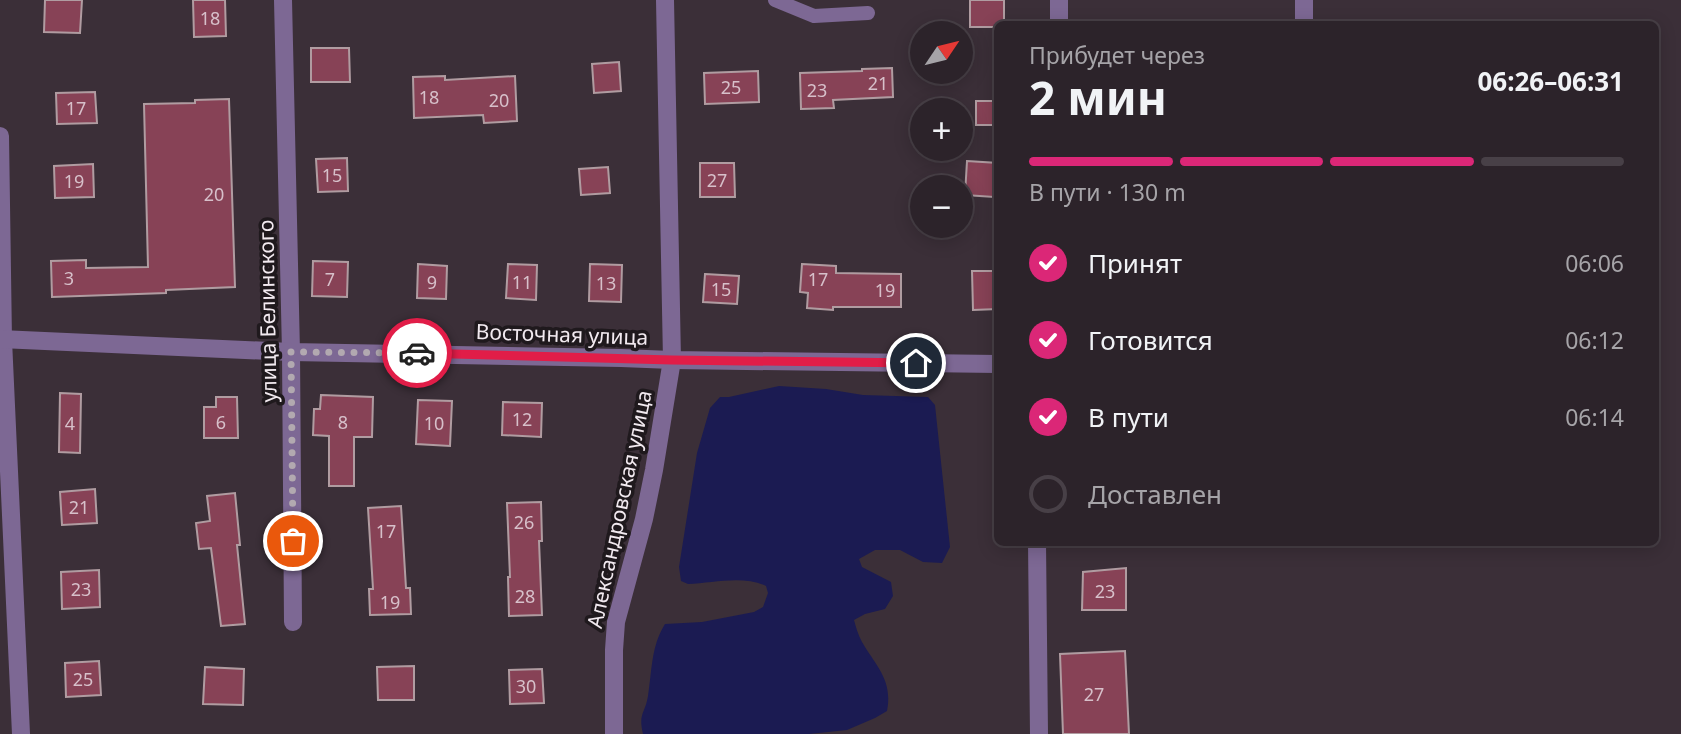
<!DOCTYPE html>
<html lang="ru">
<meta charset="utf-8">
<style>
body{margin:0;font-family:"Noto Sans",sans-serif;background:#382f36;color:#f1f3f6;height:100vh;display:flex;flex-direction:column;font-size:26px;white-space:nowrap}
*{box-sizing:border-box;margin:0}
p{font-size:23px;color:#a6a4a8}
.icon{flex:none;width:38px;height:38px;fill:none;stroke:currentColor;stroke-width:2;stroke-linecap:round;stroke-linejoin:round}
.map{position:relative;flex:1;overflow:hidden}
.sheet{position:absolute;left:994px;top:21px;width:665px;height:525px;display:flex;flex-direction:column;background:#2c232a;border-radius:10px;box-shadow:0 4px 18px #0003,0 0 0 2px #484047}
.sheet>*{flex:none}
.needle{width:46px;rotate:55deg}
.buttons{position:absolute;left:910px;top:21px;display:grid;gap:14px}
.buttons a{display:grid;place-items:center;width:63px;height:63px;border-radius:50%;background:#2c232a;box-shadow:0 4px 18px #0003,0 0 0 2px #484047;font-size:35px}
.pin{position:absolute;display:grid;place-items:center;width:60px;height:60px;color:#fff;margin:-30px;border:4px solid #fff;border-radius:50%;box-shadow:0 2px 7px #0007}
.courier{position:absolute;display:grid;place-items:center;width:70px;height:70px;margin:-35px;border:5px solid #e11d48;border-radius:50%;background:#fff;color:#222;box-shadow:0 2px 9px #0007}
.headline em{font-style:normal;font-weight:700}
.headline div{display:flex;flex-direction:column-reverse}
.headline{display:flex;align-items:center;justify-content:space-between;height:119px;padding:0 35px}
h1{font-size:46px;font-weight:700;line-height:52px}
.bar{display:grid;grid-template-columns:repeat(4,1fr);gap:10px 7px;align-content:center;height:84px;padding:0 35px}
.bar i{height:9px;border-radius:5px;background:#484047}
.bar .current{background:#db2777}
.bar p{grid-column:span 4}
ol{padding:0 35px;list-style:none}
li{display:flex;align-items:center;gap:21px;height:77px}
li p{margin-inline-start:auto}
li .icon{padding:7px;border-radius:50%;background:#db2777;color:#fff;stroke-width:4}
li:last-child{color:#a6a4a8}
li i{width:38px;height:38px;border:4px solid #484047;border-radius:50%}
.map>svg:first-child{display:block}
.water{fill:#1b1b52}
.building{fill:#874256;stroke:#b09ca1;stroke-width:2}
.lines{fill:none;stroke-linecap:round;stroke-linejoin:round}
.lane{stroke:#7d6894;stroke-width:14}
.street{stroke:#7d6894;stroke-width:18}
.done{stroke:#b2a9b0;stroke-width:7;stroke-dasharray:0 12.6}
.route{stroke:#e11d48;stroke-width:9}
.labels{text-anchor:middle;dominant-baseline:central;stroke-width:7;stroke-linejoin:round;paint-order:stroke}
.number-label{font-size:18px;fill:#d7c0ca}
.street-label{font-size:21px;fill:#f2eaf0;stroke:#1f191d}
</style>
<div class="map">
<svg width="1681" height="734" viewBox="0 0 1681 734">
<rect width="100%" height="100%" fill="#3b2f38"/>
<!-- water -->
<path class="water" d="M779,386L826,389L863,395L928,397L935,405L950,547L942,563L923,562L900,550H875L859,559L862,567L891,582L893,596L885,609L865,614L854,620C856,627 858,635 862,642C876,666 893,680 887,711L875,718L847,730L809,734H643C638,713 645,714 648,696C652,671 651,646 665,624L702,622L754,612L763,607L768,593L766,586C743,575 713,583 688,584L681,581L679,567L697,453L710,408L720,397H729Z"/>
<!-- building -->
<g class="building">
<path d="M45,0H82L80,33L44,32Z"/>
<path d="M193,0H225L226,36L194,37Z"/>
<path d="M970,0H1004V24H998V27H970Z"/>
<path d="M311,48H349L350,82H311Z"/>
<path d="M619,62L621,91L594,93L592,64Z"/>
<path d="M892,68L893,97L833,100L834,108L801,109L800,73L862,71V69Z"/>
<path d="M758,71L759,102L705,104L704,73Z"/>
<path d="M445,76V80L515,76L517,121L484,123L483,115L414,118L413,77Z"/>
<path d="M95,92L97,123L57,124L56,93Z"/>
<path d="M229,99L235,287L166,290V293L52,297L51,261L86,260V268L148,267L144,104L195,103V100Z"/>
<rect x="976" y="101" width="22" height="24"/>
<path d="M347,158L348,191L318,192L316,159Z"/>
<path d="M967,161L998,163V188H995L994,197L965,195Z"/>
<path d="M700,163H734L735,197H700Z"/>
<path d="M93,164L94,197L55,198L54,166Z"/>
<path d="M608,167L610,193L581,195L579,169Z"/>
<path d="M313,261L348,262L347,297L312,296Z"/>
<path d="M418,264L447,266L446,299L417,298Z"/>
<path d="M508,264L537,265L536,300L506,298Z"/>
<path d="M590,264L622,265L621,302L589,301Z"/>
<path d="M802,264L836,266V273L901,274V307H833V310L807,308L808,293L800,292Z"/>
<path d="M972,271H998V309L973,310Z"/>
<path d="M705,274L739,276L737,304L703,302Z"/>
<path d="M60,393L81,394L80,453L59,452Z"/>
<path d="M321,395L373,397L372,437H354V486H329V436L313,435L314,409H320Z"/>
<path d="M216,397H237L238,438H204V407H216Z"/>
<path d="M418,400L452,401L450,446L416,444Z"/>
<path d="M503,402L542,403L541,437L502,435Z"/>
<path d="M95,489L97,523L62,525L60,492Z"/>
<path d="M235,493L240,545H237L245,624L221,626L211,548L199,549L196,523L210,521L207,496Z"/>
<path d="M541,502L542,541H539L542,615L509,616L508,577H510L507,503Z"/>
<path d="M401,506L406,588H410L411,614L370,615L369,589H373L368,508Z"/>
<path d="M1126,568V610H1082L1083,572Z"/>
<path d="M99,570L100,607L62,609L61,572Z"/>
<path d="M1125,651L1129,734H1063L1060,654Z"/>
<path d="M99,661L101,695L66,697L65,663Z"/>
<path d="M414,666V700H378L377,667Z"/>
<path d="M205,667L244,669L243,705L203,704Z"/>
<path d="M542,669L544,703L510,704L509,670Z"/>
</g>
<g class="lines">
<!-- lane -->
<path class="lane" d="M775,0L814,16L868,13"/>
<!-- street -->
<g class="street">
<path d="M283,0L291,352L293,622"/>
<path d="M1059,0V24"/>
<path d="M1304,0V24"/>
<path d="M0,136L3,340L21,734"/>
<path d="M0,339L291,352L621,358L672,360L998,364"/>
<path d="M1037,542L1039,734"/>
<path d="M614,734V650L616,622L644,519L654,470L672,360L665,0"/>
</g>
</g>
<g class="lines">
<!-- done -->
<path class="done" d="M293,541L291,352L417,353"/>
<!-- route -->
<path class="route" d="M417,353L672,360L916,363"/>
</g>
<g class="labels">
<!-- number labels -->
<g class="number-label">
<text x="210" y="18">18</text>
<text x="878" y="83">21</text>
<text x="731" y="87">25</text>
<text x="817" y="90">23</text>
<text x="429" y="97">18</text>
<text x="499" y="100">20</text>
<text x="76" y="108">17</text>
<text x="332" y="175">15</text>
<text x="717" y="180">27</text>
<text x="74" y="181">19</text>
<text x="214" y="194">20</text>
<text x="69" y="278">3</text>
<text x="330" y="279">7</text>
<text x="818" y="279">17</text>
<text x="432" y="282">9</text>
<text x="522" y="282">11</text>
<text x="606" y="283">13</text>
<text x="721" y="289">15</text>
<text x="885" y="290">19</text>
<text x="522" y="419">12</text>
<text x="221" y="422">6</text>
<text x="343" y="422">8</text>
<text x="70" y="423">4</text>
<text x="434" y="423">10</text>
<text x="79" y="507">21</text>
<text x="524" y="522">26</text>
<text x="386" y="531">17</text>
<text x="81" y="589">23</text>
<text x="1105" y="591">23</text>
<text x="525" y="596">28</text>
<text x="390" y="602">19</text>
<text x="83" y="679">25</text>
<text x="526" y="686">30</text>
<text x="1094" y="694">27</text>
</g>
<!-- street labels -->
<g class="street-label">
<text transform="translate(267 311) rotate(-91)">улица Белинского</text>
<text transform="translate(562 334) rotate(2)">Восточная улица</text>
<text transform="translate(619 509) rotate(-78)">Александровская улица</text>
</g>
</g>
</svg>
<div class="buttons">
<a><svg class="needle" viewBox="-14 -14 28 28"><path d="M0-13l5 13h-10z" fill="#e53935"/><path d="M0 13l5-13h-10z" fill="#a6a4a8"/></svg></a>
<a>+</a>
<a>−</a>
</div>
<div class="pin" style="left:293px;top:541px;background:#ea580c"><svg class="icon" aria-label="bag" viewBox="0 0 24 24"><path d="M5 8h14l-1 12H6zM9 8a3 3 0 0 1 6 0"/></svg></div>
<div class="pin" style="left:916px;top:363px;background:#1f2937"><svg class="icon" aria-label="home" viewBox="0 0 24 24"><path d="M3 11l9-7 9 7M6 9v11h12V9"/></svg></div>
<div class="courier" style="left:417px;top:353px"><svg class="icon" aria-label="car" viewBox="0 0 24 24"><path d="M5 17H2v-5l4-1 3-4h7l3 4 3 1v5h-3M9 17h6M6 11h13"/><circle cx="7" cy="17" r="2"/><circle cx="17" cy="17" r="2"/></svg></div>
<section class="sheet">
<div class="headline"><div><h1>2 мин</h1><p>Прибудет через</p></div><em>06:26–06:31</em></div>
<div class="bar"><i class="current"></i><i class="current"></i><i class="current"></i><i></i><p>В пути · 130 m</p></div>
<ol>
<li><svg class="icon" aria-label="check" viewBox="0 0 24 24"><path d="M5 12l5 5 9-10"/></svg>Принят<p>06:06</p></li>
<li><svg class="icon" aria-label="check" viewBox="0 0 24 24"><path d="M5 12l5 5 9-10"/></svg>Готовится<p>06:12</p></li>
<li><svg class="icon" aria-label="check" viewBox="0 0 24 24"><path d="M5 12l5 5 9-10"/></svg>В пути<p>06:14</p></li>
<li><i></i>Доставлен</li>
</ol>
</section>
</div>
